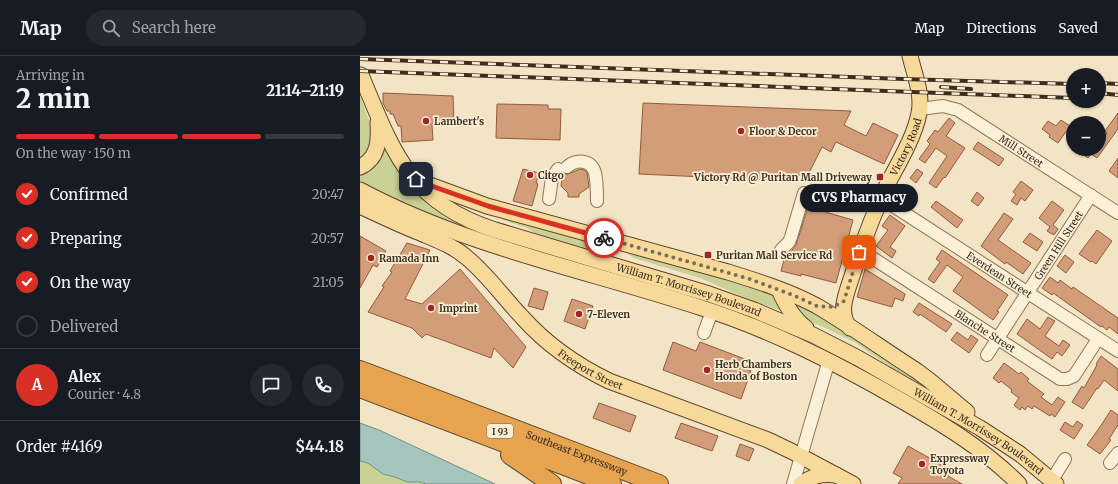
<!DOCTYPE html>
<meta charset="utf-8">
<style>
body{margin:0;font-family:Merriweather,serif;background:#242831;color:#f1f3f6;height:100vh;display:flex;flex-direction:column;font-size:15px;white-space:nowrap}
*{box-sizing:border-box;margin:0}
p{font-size:13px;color:#9ea1a6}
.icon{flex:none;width:22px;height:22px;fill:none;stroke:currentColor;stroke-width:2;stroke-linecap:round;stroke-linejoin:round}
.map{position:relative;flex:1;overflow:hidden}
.sheet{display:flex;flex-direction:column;background:#171b24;width:360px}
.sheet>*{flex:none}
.buttons{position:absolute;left:706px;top:12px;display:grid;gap:8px}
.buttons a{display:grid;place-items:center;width:40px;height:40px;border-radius:50%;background:#171b24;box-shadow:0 1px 3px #0004;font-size:20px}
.pin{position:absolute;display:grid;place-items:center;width:34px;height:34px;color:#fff;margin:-17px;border-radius:8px;box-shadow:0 2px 6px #0006}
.courier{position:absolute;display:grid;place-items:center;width:40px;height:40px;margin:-20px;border:3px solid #d93025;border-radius:50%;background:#fff;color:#222;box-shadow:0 1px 5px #0007}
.bubble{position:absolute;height:28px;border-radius:14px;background:#171b24;box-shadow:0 1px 3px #0004;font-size:13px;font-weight:800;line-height:28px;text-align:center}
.headline em{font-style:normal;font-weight:800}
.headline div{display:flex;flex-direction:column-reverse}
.headline{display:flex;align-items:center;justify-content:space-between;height:68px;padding:0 16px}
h1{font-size:26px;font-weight:800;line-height:30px}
.bar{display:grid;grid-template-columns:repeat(4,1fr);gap:6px 4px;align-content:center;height:48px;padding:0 16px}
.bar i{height:5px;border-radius:3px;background:#363941}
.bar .active{background:#d93025}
.bar p{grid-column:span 4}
.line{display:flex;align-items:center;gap:10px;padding:0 16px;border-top:1px solid #363941}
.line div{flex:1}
.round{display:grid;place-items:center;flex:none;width:42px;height:42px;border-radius:21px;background:#242831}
ol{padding:0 16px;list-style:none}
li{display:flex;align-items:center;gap:12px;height:44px}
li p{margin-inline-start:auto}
li .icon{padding:4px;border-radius:50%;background:#d93025;color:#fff;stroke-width:4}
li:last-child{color:#9ea1a6}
li i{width:22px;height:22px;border:2px solid #363941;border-radius:50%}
header{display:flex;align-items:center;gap:24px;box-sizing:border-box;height:56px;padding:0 20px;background:#171b24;border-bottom:1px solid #363941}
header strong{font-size:19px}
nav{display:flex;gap:22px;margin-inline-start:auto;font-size:14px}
.search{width:280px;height:36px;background:#242831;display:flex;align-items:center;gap:10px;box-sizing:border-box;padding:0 14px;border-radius:22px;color:#9ea1a6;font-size:15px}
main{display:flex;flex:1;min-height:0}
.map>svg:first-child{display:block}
.green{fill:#cad197}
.water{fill:#a7c5bc;stroke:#6c948a}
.building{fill:#d29d78;stroke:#8f5d3d}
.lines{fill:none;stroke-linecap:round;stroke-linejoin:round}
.minor-casing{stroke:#8e7559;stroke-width:14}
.major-casing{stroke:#5c432d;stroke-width:17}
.highway-casing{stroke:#5c432d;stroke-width:20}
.minor{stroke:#fbf1d9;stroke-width:12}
.major{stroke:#f7da9a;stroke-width:15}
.highway{stroke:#e6a450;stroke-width:18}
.rail-casing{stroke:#3d2d1e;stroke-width:4}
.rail{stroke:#f8eed5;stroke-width:2.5;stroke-dasharray:8;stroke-linecap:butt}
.done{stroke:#7c6d58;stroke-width:4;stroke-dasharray:0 7.2}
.route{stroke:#d93025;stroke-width:5}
.poi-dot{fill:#a22425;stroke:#f8eed5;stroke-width:1.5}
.labels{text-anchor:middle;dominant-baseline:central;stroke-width:3.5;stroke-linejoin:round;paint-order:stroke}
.shield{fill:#f8eed5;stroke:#756755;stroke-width:1}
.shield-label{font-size:9px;font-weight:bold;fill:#3d2d1e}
.poi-label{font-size:10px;font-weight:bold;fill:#3d2d1e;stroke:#f8eed5;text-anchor:start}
.street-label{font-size:10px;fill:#3d2d1e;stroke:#f8eed5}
</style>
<header>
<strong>Map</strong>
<div class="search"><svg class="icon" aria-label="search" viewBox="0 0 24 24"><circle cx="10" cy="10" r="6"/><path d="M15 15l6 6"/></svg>Search here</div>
<nav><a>Map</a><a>Directions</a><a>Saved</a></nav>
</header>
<main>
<section class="sheet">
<div class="headline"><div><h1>2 min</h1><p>Arriving in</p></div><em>21:14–21:19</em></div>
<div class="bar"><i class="active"></i><i class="active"></i><i class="active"></i><i></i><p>On the way · 150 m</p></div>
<ol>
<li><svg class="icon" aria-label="check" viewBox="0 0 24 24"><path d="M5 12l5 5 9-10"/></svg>Confirmed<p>20:47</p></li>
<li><svg class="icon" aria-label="check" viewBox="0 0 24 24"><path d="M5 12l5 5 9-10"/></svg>Preparing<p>20:57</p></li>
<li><svg class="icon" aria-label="check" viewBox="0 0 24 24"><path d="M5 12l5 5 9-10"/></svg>On the way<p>21:05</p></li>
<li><i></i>Delivered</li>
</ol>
<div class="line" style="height:72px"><b class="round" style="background:#d93025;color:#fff">A</b><div><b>Alex</b><p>Courier · 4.8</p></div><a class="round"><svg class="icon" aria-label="chat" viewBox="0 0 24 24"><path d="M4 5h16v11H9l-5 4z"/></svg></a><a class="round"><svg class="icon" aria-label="phone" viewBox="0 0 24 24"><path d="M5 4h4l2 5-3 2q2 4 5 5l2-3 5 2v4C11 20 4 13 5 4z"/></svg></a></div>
<div class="line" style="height:52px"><div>Order #4169</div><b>$44.18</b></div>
</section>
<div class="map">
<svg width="758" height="428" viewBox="0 0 758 428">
<rect width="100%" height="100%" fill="#f2e4c4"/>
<!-- green -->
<g class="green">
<path d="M0,40L11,70L14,85L0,107Z"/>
<path d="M24,91L47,128L69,150L103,172L44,148L0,125V117Z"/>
<path d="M140,161L250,190L253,198L251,199L178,179L167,172L143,164Z"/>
<path d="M269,196L386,228L416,240L425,256L393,245L340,222L274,202L268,198Z"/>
<path d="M430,245L453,254L493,279L581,340L533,313L496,287L440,260Z"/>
<path d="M0,405L8,407L23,418L35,421L47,426H60L66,428H0Z"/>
</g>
<!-- water -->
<path class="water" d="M0,367L19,374L135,428H66L60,426H47L35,421L23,418L8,407L0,405Z"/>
<!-- building -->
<g class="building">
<path d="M23,37L93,40L94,67L72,68L73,84L42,86L41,70H38L33,58H30V55H27L23,47Z"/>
<path d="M283,47L491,55L484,69L506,80L513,67L538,79L524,108L476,86L471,96L462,91L448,119H431V125L279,118Z"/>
<path d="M137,48L188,49V53H201L200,84L136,82Z"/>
<path d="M758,57V73L737,102L731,98L728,102L715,93H739V87L747,77L745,75Z"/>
<path d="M589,62L595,67L586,80L605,92L585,122L584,121L576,132L569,127L587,100L576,92L565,107L559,103L570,88L567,85L575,74L578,76Z"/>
<path d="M701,64L710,70L698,87L689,81L690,79L682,73L688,65L696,70Z"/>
<path d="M618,86L644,103L639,110L613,93Z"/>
<path d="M758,102V122L749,115Z"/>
<path d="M163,113L179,117L176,127L178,128L172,150L153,145Z"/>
<path d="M220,113L224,114L227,116L229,131L219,138V141H208V137L201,130L202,121L204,118H208Z"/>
<path d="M557,113L563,117L556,127L550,122Z"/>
<path d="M661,125L673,134L665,145L661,142L657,149L651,145L656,138L653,136Z"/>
<path d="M548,130L555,134L547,145L540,140Z"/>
<path d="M617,136L624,142L618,150L611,145Z"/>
<path d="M576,145L603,164L597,172L571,151Z"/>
<path d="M692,145L704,154L693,169L698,173L694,179L687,175L690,171L679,162Z"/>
<path d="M448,151L493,164L476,227L441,218V220L421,215L425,200L430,197L436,189Z"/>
<path d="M644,157L653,163L638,184L671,207L663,218L646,206L645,208L621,190Z"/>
<path d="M530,159L545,170L530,191L536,195L532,202L516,190L528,174L522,170Z"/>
<path d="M737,174L752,185L736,208L732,205L731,206L719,198Z"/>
<path d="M670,177L683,186L677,195L663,186Z"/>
<path d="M0,180L26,195L17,211L13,209L0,232Z"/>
<path d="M47,187L70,194L45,243L62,248L100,213L166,291L153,312L134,292L131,302L66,278L62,282L52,272L8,256L24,231L22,230L32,216L30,215Z"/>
<path d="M582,194L648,239L637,255L639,256L633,264L593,235L603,221L587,209L574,227L568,223L580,206L576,203Z"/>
<path d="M705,199L714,206L706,217L697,210Z"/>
<path d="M505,213L545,238L543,245L535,242L532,251L497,241Z"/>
<path d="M690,221L698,227L700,224L712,233L713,231L758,262V278L749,271L747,274L742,270L741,271L693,237L692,239L682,232Z"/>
<path d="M174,232L188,236L183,254L168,250Z"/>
<path d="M212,243L233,250L225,273L204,265Z"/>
<path d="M559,247L592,268L586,276L560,258L559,260L553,256Z"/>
<path d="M688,261L695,265L685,280L699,290L703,284L710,289L702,300L697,296L692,303L657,278L667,263L680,273Z"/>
<path d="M597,276L608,284L611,279L618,284L609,297L591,284Z"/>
<path d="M313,286L336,295L340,286L390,305L387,313L391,315L381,343L303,314Z"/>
<path d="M741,300L758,313V335L744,324L738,333L737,332L723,353L712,346L722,330L724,332L737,309L736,308Z"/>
<path d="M644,307L659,318L661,316L669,323L667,325L684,338L681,341L692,349L698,341L705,346L695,361L691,358L690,360L674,350L672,353L668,350L665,354L662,351L660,354L654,349L659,342L651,336L652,334L641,325L639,327L633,322Z"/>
<path d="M239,347L276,360L270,376L233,362Z"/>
<path d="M751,354L758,359V369L749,383L751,384L740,398L727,389L742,368Z"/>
<path d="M717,365L723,369L714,383L700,374L705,366L713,371Z"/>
<path d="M321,367L358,380L352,395L315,382Z"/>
<path d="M380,388L394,393L389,405L376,400Z"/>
<path d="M548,390L591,414L588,420L602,428H538L542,422L533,417Z"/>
</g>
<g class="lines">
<defs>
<g id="minor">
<path id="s1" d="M560,53L583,50L598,54L758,157"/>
<path d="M207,111C216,103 231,103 235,117C237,125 237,136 237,145"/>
<path id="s2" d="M521,142L758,295"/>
<path d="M189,143L192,122L198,113"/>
<path d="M421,194L429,186L431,181L444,137"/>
<path id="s3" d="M499,196L511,201L700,323H707L714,320L738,283"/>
<path d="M344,277L352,255"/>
<path id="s4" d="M627,299L731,139"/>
<path d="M750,407L758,397"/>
<path d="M692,424L705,403"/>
<path d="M433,428L469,304"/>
</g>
<g id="major">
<path id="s5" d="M1,19C33,96 49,146 135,174L349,238L394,254L453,279L498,302L620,372L660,398L696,428"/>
<path d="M0,111C19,102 19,84 18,66"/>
<path d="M59,125L127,150L368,216C397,225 429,235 457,250C491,270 524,294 557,315L569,324L607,356"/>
<path d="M0,134C107,191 227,214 342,252C411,274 474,306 537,342C581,367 623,392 659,428"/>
<path id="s6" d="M0,150C19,159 38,168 58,176C74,183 92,189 106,201C127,218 143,241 162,261C187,289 216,309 249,325L408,384L431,395L493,428"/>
<path d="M419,234C426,249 433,262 446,272"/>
<path id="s7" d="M490,272C477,257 487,236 492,220C502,188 513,159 527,129C538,108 555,80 559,57C563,39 554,17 550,0"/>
<path d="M441,428C452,420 462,417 476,419"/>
</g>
<g id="highway">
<path id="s8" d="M0,314L299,428"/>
<path d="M0,332L252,428"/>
<path d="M150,399L192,428"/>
</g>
</defs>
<!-- minor casing -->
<use href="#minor" class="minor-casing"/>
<!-- major casing -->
<use href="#major" class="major-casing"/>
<!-- highway casing -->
<use href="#highway" class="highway-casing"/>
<!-- minor -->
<use href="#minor" class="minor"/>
<!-- major -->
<use href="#major" class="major"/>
<!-- highway -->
<use href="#highway" class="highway"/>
<defs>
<g id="rail">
<path d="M0,3L543,23L713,28"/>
<path d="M0,15L713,42"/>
<path d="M739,27L758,28"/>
<path d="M581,31L611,33"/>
<path d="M739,37L758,39"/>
</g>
</defs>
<!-- rail casing -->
<use href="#rail" class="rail-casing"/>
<!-- rail -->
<use href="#rail" class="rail"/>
</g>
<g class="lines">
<!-- done -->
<path class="done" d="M244,182L390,223L435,240L457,250L473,251L484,245L499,196"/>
<!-- route -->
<path class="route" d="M56,123L66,128L128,150L244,182"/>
</g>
<!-- markers -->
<g class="poi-dot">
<circle cx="66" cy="65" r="4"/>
<circle cx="381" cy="75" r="4"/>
<circle cx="170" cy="119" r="4"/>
<rect x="516" y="117" width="8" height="8" rx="2"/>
<rect x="344" y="195" width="8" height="8" rx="2"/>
<circle cx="11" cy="202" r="4"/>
<circle cx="71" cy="252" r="4"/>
<circle cx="219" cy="258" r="4"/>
<circle cx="347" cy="314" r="4"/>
<circle cx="562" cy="408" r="4"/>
</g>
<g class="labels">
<!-- shield labels -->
<rect class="shield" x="127" y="368" width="26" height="14" rx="3"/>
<g class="shield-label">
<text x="140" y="375">I 93</text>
</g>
<!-- poi labels -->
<g class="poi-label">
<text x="74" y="65">Lambert's</text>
<text x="389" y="75">Floor &amp; Decor</text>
<text x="178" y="119">Citgo</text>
<text x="512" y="121" text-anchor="end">Victory Rd @ Puritan Mall Driveway</text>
<text x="356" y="199">Puritan Mall Service Rd</text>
<text x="19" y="202">Ramada Inn</text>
<text x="79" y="252">Imprint</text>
<text x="227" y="258">7-Eleven</text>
<text x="355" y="308">Herb Chambers<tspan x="355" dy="12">Honda of Boston</tspan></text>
<text x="570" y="402">Expressway<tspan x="570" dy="12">Toyota</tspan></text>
</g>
<!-- street labels -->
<g class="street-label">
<text stroke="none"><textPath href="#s7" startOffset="195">Victory Road</textPath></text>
<text stroke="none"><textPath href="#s1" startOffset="114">Mill Street</textPath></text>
<text stroke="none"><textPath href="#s4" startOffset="131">Green Hill Street</textPath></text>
<text stroke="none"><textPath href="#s2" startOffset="141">Everdean Street</textPath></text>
<text stroke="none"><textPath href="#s5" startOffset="417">William T. Morrissey Boulevard</textPath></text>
<text stroke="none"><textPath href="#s3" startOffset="149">Blanche Street</textPath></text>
<text stroke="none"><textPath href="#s6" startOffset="287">Freeport Street</textPath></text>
<text stroke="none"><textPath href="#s5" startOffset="741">William T. Morrissey Boulevard</textPath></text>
<text stroke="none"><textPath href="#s8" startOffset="232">Southeast Expressway</textPath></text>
</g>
</g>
</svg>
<div class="buttons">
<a>+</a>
<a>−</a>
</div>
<div class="pin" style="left:499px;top:196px;background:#ea580c"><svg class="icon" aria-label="bag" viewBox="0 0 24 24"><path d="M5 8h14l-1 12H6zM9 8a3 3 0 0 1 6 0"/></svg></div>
<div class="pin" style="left:56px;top:123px;background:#1f2937"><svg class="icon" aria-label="home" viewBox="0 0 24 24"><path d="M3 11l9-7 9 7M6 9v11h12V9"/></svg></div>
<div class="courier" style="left:244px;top:182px"><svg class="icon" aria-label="bike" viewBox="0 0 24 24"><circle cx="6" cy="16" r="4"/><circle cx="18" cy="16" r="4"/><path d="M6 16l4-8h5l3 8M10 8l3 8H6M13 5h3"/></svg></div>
<div class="bubble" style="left:440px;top:128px;width:118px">CVS Pharmacy</div>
</div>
</main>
